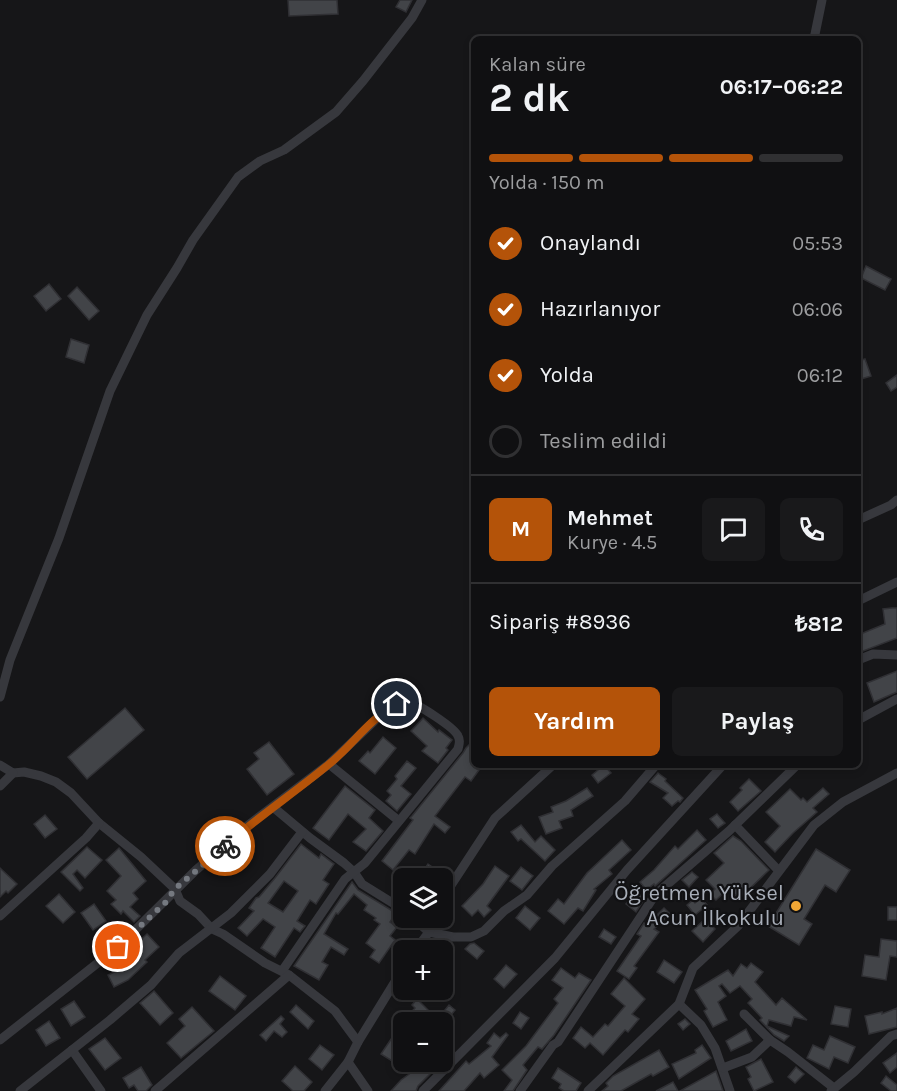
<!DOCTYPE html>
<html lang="tr">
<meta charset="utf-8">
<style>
body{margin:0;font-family:Karla,sans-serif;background:#19191b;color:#f1f3f6;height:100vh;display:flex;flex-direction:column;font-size:22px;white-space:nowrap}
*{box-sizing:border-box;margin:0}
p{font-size:20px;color:#9c9d9f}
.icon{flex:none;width:33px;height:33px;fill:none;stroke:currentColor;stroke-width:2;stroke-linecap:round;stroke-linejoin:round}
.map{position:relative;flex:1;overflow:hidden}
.panel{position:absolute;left:471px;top:36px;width:390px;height:732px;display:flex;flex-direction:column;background:#101012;border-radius:9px;box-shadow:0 3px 9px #0003,0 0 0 2px #303032}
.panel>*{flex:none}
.buttons{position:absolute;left:393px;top:868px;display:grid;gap:12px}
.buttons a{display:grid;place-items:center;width:60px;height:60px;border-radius:9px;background:#101012;box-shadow:0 3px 9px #0003,0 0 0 2px #303032;font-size:30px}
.pin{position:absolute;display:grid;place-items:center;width:51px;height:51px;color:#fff;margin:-26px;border:3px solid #fff;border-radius:50%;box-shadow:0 2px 6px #0007}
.courier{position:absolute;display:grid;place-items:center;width:60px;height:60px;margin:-30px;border:4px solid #b45309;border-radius:50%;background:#fff;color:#222;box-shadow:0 2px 8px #0007}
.headline em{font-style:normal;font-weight:700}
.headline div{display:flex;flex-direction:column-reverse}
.headline{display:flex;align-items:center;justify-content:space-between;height:102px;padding:0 18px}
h1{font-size:39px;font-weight:700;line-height:45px}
.bar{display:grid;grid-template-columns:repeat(4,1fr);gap:9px 6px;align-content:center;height:72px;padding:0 18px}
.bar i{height:8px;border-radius:4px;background:#303032}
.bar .active{background:#b45309}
.bar p{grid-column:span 4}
.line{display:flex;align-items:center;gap:15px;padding:0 18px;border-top:2px solid #303032}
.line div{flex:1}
.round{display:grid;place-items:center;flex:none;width:63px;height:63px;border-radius:9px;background:#19191b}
ol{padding:0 18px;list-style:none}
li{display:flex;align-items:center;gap:18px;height:66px}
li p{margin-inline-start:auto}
li .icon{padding:6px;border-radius:50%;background:#b45309;color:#fff;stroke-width:4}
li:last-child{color:#9c9d9f}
li i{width:33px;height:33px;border:3px solid #303032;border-radius:50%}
.primary-button{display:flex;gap:12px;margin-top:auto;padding:12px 18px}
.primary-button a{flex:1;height:69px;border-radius:9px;background:#b45309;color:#fff;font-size:24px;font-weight:700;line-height:69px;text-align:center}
.primary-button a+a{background:#19191b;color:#f1f3f6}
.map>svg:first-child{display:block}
.building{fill:#424448;stroke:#303034;stroke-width:1.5;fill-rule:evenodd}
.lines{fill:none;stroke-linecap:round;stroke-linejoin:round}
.street{stroke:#37383d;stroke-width:9}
.done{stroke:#757980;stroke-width:6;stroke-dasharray:0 10.8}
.route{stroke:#b45309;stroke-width:8}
.poi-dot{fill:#f1a735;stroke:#111113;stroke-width:2}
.labels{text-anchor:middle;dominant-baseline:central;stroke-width:4.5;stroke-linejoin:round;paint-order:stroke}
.poi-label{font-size:22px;fill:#a8aeb8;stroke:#111113;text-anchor:end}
</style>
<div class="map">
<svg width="897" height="1091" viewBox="0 0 897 1091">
<rect width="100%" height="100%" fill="#161618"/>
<!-- building -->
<g class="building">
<path d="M288,0H337L338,14L289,16Z"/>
<path d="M400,0H412L406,12L396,7Z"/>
<path d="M866,266L891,279L885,290L861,278Z"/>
<path d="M49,284L61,299L46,311L34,296Z"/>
<path d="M77,287L99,311L89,320L68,296Z"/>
<path d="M71,339L89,345L84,363L66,357Z"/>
<path d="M865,359L871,376L858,380V361Z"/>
<path d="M897,375V387L891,391L886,383Z"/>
<path d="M892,608H897V638L858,653V635L885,624L883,609Z"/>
<path d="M897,671V692L874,702L867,683Z"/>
<path d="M125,708L144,730L87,779L68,757Z"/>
<path d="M423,718L438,732L439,730L452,740L446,748L448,750L438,763L422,751L427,746L411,731Z"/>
<path d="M383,737L396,748L375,774L359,761L368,751L370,753Z"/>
<path d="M474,740V767L479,770L471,781L465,777L435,816L450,827L445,833L434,824L415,854L409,850L393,870L382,861L413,820L410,818L412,816L463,753L466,748Z"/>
<path d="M269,742L294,774L267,795L247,769L259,759L254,753Z"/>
<path d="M407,761L416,768L401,786L411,794L397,811L386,801L391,795L387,791L397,779L395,776Z"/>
<path d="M604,765L611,773L598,783L592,775Z"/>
<path d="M658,773L666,779L665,781L683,798L680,802L678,801L672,806L663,798L668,793L650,782Z"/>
<path d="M749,779L761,791L738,811L730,802L742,790L740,788Z"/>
<path d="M345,786L375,810L369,818L383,831L366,851L353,842L366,829L348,814L329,840L313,828Z"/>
<path d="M587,788L593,796L571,810L573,816L559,821L562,828L546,834L539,817L553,812L551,807L566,801Z"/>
<path d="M823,788L829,794L813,808L817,812L793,833L775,852L765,842L780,826L766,812L790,789L801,800L803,798L807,802Z"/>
<path d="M717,814L725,823L718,828L710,819Z"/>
<path d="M45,815L57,829L45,838L34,824Z"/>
<path d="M521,825L535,842L541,836L555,850L545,861L521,839L518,841L511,832Z"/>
<path d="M697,830L706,840L655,886L654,884L646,890L640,882L654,870L675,846L678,849Z"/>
<path d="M733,836L741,841L769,870L739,899L729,888L716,900L710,894L715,889L706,880L724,863L714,853Z"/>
<path d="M622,840L631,850L609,870L612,874L594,889L596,890L583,911L578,908L564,924L548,911L558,899L564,904L587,873Z"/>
<path d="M301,844L319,858L321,854L334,864L323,880L329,884L316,904L310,900L297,921L305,926L300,932L294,928L275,957L261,948L275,927L263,919L247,936L238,928L254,911L249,908L256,898L259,897L275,878ZM284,881L298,891L283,912L268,903Z"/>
<path d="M87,847L102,860L85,878L77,870L73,874L83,888L80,891L61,872Z"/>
<path d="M119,848L146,881L133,893L138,899L130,907L140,916L134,922L123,911L121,914L111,904L116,900L107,891L121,876L106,860Z"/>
<path d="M816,849L850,870L836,892L825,885L804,919L812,924L799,945L768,926Z"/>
<path d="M428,864L448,878L447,879H418Z"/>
<path d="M495,866L509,876L487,906L491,910L484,917L478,910L472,916L462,906L483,884Z"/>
<path d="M521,867L533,876L522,890L510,881Z"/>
<path d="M0,868L17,884L8,893L6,891L0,897Z"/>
<path d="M692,872L698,877L689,887L682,880Z"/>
<path d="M352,882L358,890L396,913L390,922L397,927L390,936L395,940L379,963L370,957L375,950L366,943L380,924L374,920L376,918L364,910L367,905L354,894L338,914L336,913L324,934L348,949L344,955L331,947L322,962L328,965L319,980L294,966Z"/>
<path d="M636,892L645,898L636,912L626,904Z"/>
<path d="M59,894L75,912L63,923L46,906Z"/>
<path d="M701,898L707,905L695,915L687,905L693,900L695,903Z"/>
<path d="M94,904L106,921L93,930L81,913Z"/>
<path d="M525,906L540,918L530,930L516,918Z"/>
<rect x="888" y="907" width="9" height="13"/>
<path d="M664,908L670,914L654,929L659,932L634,966L637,968L629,979L617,971L641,936L637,934L644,923L647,925Z"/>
<path d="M705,919L715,929L703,942L692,931Z"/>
<path d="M604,929L616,937L611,944L599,937Z"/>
<path d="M147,934L159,947L145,960L147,962L128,980L114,987L108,975L125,967L119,960Z"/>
<path d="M881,939L897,941V957L890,956L886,980L862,976L865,955L879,957Z"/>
<path d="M474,943L484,951L477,959L465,949L470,944Z"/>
<path d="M664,960L682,972L674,983L657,972Z"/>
<path d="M751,963L763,972L755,982L776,1005L782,998L807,1020L794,1017L791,1026L769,1020L767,1026L789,1036L784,1041L774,1035L760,1020L762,1018L748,1003L752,999L740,986L730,993L722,984L719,986L726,996L718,1002L727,1020L713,1027L704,1011L707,1009L695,990L728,970L733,976L741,964L747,968Z"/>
<path d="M506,965L517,974L504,988L494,979Z"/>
<path d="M561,968L575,978L579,973L591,980L554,1035L542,1049L538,1047L523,1065L527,1070L513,1091H504L512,1080L502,1070L526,1046L558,1003L554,999L563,988L552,980Z"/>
<path d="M220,976L246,996L235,1010L209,991Z"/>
<path d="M624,978L645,999L632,1014L639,1019L628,1032L625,1030L603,1055L590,1043L585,1048L573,1038L581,1027L593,1037L605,1024L608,1026L625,1006L611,994Z"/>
<path d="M154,991L173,1013L160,1025L140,1003Z"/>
<path d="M417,999L432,1014L435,1011L440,1016L449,1005L455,1010L446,1021L449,1023L442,1025V1023H404V1054L397,1064L381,1054L404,1020L415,1008L412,1005Z"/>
<path d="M74,1001L85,1017L71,1026L61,1009Z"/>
<path d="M296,1005L314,1021L308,1029L290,1012Z"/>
<path d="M835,1006L851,1009L848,1027L831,1024Z"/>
<path d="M192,1007L214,1031L181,1058L167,1043L185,1026L179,1019Z"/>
<path d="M897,1008V1027L869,1034L865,1016L882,1012V1014Z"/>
<path d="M520,1012L529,1018L521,1029L513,1023Z"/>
<path d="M281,1016L284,1019L280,1024L287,1032L282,1037L274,1031L266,1041L260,1035Z"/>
<path d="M685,1019L690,1024L683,1030L678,1024Z"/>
<path d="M49,1021L60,1038L46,1046L36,1030Z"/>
<path d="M746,1029L752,1041L731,1051L726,1041Z"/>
<path d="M494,1033L500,1038L506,1033L508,1035L492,1057L499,1065L484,1078L480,1073L464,1091H439L466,1061L469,1064L491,1046L487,1043Z"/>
<path d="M830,1036L855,1047L848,1063L834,1057L829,1069L807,1058L813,1045L824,1050Z"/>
<path d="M105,1038L121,1058L105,1070L89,1049Z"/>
<path d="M320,1045L334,1055L322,1070L309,1059Z"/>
<path d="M702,1045L711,1058L679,1079L672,1064L696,1053L695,1050Z"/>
<path d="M659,1050L669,1067L653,1076L651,1074L621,1091H602L608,1086L606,1083L613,1076Z"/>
<path d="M897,1053V1067L890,1073L883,1063Z"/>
<path d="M761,1059L773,1082L754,1091L748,1079L751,1077L746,1067Z"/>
<path d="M432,1062H442L418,1086L416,1091H391L401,1080L423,1064L426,1069Z"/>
<path d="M295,1066L312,1082L304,1091H293L282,1081Z"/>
<path d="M141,1067L152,1085L146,1091H138L134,1085L129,1088L123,1078Z"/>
<path d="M796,1067L804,1074L795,1083L788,1077Z"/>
<path d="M558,1068L581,1083L576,1091H564L559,1088L561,1084L552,1078Z"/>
<path d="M716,1071L723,1091H680Z"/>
<path d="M886,1076L897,1085V1091H891L881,1083Z"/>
<path d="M673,1082L678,1091H656Z"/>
</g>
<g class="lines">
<!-- street -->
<g class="street">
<path d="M814,39L822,0"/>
<path d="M858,520L891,505L897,500"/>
<path d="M858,601L897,582"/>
<path d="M858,660L873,654L897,655"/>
<path d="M0,697L10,660L59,538L110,391L147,315L177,268L193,240L238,177L260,161L284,150L336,112L363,81L412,18L422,0"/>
<path d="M858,720L897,699"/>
<path d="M329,764L399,821"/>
<path d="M0,765L13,773L24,772L41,776L56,782L71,793L99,823L141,857L175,889L180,901L198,914L212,929L223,934L265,963L289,975L335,1011L358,1042"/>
<path d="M0,786L13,773"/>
<path d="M273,807L310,838L344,863L354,872L362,884L404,910"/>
<path d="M735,825L779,871"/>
<path d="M442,899L495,818L553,765"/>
<path d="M0,916L86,838L99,823"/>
<path d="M413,918L429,932L453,937H471L484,931L504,911L527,895L552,866L625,801L656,765"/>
<path d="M415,951L429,932L435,918"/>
<path d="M679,1004L701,1025L715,1048L730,1091"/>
<path d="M744,1014L770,1040"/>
<path d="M0,1040L118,947L196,870L247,826L329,764L386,710C392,706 400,701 408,702C417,703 455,728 458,736C461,741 459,744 458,749L365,863L345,879L282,971"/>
<path d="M72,1050L101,1091"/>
<path d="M348,1062L368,1091"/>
<path d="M723,1068L752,1057L770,1040L788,1052L834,1088"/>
<path d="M20,1091L110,1020L151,985L179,953L231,913L270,874L302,832"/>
<path d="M155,1091L289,975"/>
<path d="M325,1091L348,1062L358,1042L404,967"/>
<path d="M423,1091L555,958L627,870L723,765"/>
<path d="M520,1091L553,1045L558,1042L655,895L729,831L797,765"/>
<path d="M588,1091L679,1004L693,968L738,926L814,825L843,802L897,773"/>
<path d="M831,1091L854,1072L891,1036L897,1034"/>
</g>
</g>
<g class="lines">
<!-- done -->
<path class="done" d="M118,947L165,903L175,889L225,846"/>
<!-- route -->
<path class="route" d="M225,846C258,817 294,793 328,765C352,746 369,719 397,704"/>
</g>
<!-- markers -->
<circle class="poi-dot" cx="796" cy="906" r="6"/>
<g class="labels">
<!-- poi labels -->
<g class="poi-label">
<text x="784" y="893">Öğretmen Yüksel<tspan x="784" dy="25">Acun İlkokulu</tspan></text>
</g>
</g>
</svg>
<div class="buttons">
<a><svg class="icon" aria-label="layers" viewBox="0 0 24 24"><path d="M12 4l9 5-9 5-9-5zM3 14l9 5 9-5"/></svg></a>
<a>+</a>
<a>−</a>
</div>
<div class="pin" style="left:118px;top:947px;background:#ea580c"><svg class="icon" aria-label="bag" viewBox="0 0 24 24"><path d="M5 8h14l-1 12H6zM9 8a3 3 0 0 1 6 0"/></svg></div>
<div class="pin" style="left:397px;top:704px;background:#1f2937"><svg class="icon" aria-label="home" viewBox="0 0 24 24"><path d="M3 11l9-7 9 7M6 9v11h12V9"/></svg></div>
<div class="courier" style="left:225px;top:846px"><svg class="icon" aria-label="bike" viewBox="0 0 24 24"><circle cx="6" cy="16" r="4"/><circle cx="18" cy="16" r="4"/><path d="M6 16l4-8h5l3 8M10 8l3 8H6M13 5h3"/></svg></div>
<section class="panel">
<div class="headline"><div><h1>2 dk</h1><p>Kalan süre</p></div><em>06:17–06:22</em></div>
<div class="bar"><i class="active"></i><i class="active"></i><i class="active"></i><i></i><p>Yolda · 150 m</p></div>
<ol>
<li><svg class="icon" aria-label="check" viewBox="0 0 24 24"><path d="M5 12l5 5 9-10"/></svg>Onaylandı<p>05:53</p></li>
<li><svg class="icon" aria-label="check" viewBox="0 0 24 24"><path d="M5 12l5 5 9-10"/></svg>Hazırlanıyor<p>06:06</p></li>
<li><svg class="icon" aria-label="check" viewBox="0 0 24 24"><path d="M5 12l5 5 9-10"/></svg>Yolda<p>06:12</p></li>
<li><i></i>Teslim edildi</li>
</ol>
<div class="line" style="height:108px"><b class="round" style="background:#b45309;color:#fff">M</b><div><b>Mehmet</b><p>Kurye · 4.5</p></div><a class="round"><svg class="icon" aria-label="chat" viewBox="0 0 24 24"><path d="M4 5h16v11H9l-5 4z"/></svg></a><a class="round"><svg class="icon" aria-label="phone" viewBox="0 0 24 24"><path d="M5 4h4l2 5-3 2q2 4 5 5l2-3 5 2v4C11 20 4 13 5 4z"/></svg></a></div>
<div class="line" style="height:78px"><div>Sipariş #8936</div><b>₺812</b></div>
<div class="primary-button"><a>Yardım</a><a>Paylaş</a></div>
</section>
</div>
